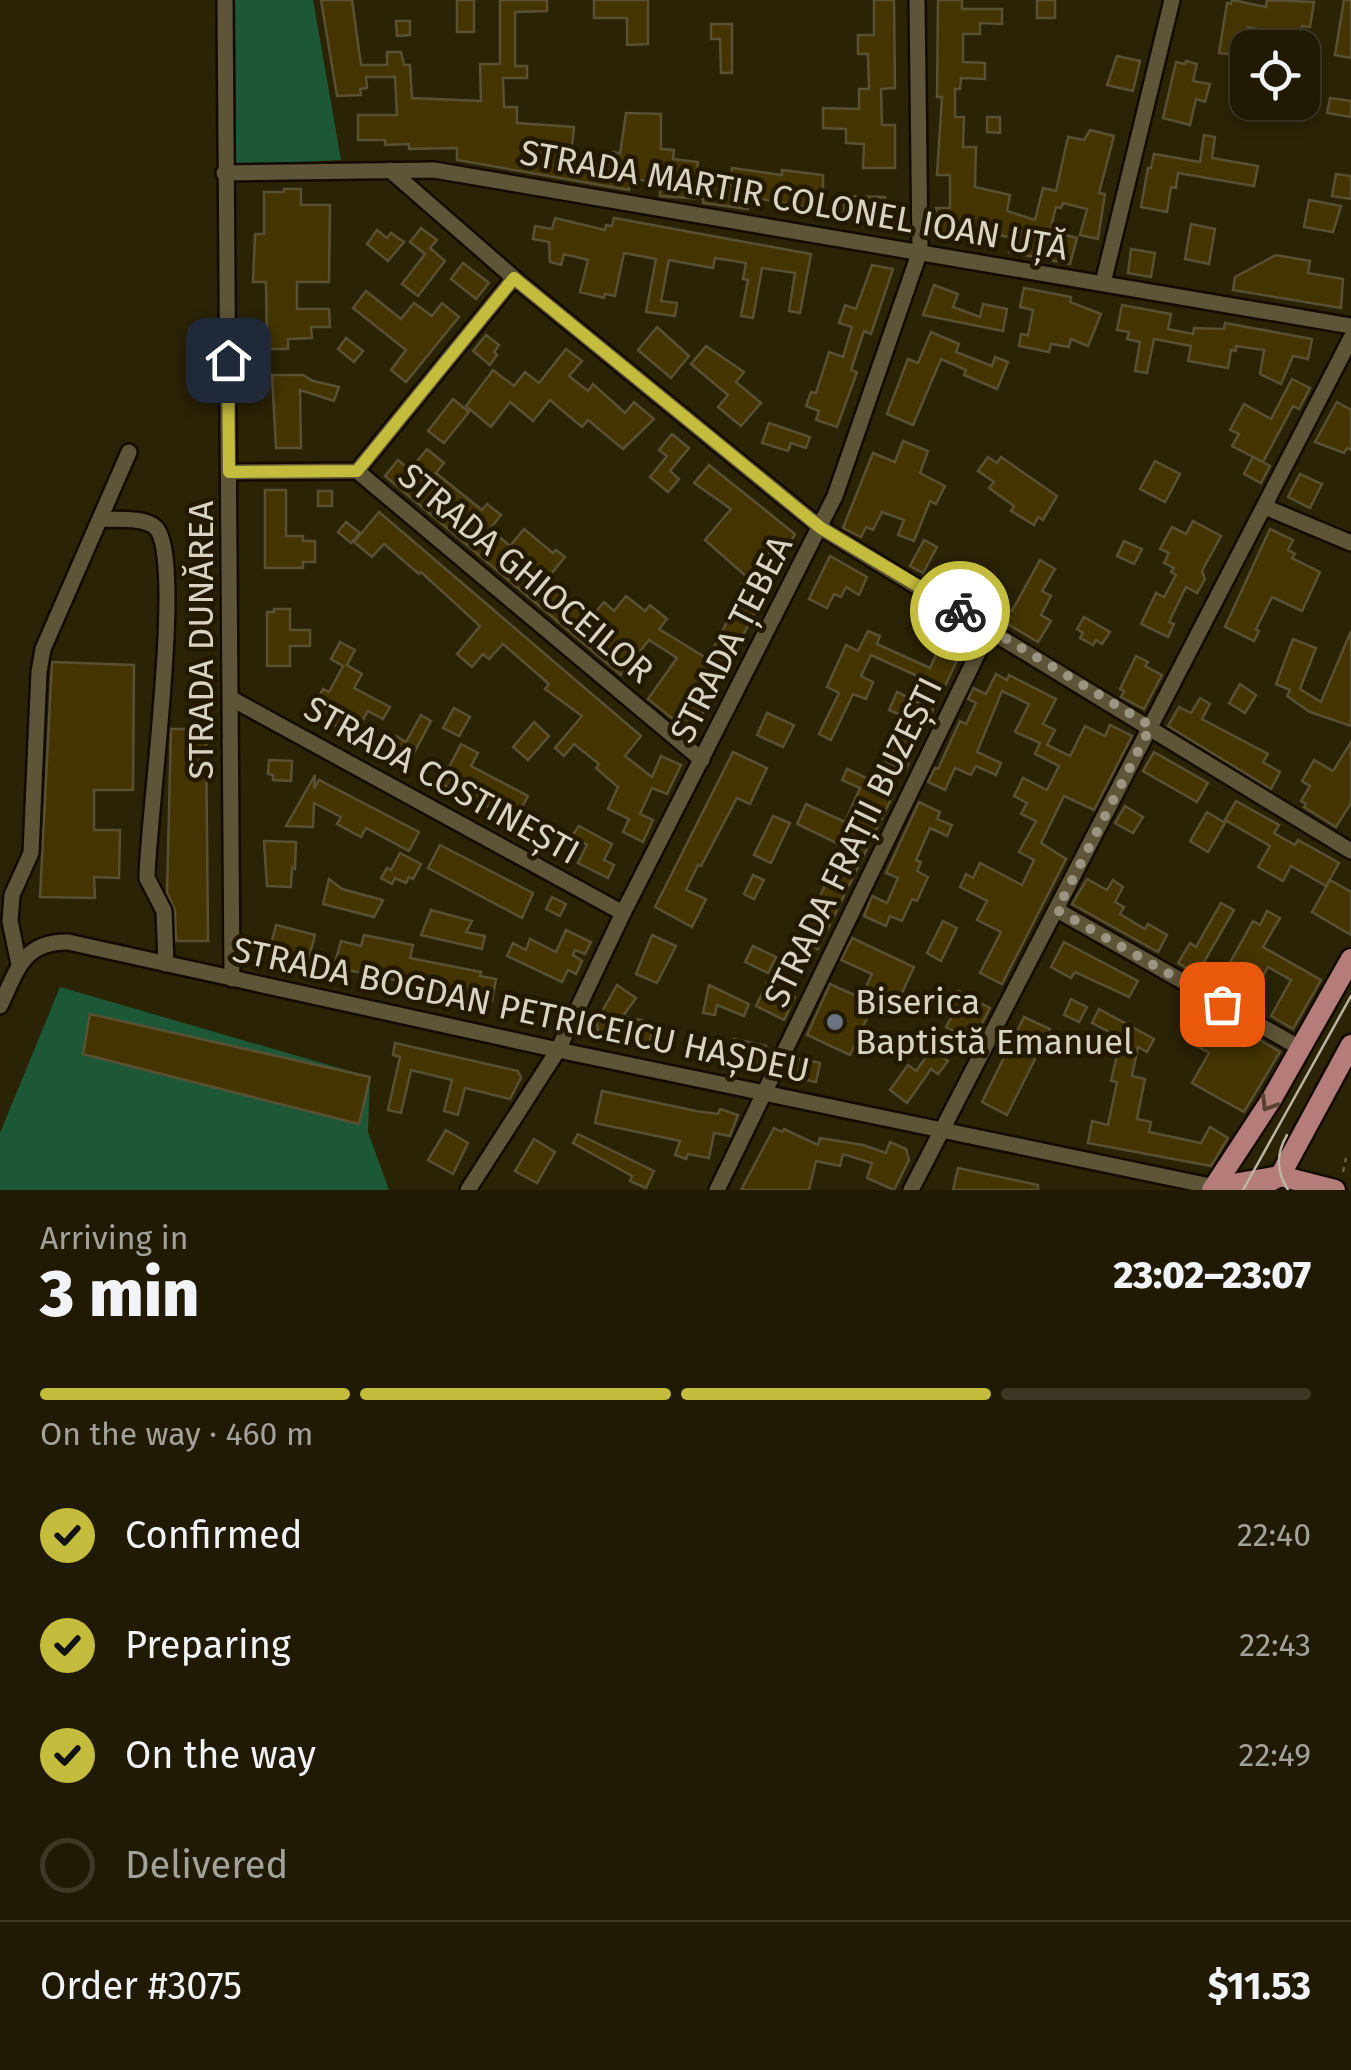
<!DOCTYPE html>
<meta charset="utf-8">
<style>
body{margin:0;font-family:"Fira Sans",sans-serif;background:#28230e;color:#f1f3f6;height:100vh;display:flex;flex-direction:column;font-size:38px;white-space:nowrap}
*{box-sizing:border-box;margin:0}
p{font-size:32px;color:#a2a19a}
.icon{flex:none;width:55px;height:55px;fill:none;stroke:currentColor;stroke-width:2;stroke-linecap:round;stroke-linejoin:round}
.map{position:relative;height:1190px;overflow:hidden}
.sheet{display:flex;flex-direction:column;background:#201a04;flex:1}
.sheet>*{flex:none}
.buttons{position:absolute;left:1230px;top:30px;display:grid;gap:20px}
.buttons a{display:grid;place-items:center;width:90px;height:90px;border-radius:20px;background:#201a04;box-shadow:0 5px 15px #0003,0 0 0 2px #3d3826;font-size:50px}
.pin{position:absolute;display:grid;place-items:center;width:85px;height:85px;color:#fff;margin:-42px;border-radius:20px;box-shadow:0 5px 15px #0006}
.courier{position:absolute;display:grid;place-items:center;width:100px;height:100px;margin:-50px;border:8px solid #c4bc3d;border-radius:50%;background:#fff;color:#222;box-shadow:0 2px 12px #0007}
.overview em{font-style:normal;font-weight:800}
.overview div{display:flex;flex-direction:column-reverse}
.overview{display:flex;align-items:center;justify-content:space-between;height:170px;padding:0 40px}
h1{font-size:65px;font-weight:800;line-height:75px}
.bar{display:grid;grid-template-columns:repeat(4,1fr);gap:15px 10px;align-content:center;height:120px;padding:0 40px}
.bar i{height:12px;border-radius:8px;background:#3d3826}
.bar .on{background:#c4bc3d}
.bar p{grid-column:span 4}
.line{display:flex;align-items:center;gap:25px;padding:0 40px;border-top:2px solid #3d3826}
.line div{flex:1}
ol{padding:0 40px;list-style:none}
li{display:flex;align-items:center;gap:30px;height:110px}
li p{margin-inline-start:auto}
li .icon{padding:10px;border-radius:50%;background:#c4bc3d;color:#111;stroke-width:4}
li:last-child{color:#a2a19a}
li i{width:55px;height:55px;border:5px solid #3d3826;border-radius:50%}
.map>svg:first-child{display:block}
.green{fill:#1c5736}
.building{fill:#443500;stroke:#595033;stroke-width:2.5}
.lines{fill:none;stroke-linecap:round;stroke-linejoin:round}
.minor-casing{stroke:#140b00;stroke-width:20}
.major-casing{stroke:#140b00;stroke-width:25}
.path{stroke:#676047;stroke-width:2.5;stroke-dasharray:5 5;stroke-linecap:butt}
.minor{stroke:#5e5437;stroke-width:15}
.major{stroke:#b47d7a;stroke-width:20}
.tram{stroke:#bbb5a3;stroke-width:2.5}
.oneway{stroke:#5c4131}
.done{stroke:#9b9581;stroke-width:10;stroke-dasharray:0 18}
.route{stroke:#c4bc3d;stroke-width:12}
.worship-dot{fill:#6b7280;stroke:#221900;stroke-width:4}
.labels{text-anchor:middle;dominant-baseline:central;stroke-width:9;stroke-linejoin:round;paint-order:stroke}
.street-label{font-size:35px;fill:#d8d3c3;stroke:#221900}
.poi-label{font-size:35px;fill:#d8d3c3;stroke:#221900;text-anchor:start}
</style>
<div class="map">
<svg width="1351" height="1190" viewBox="0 0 1351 1190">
<rect width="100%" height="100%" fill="#2b2306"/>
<!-- green -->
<g class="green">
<path d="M235,0H313L341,160L236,165Z"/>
<path d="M60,987L370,1077L368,1132L389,1190H0V1133Z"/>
</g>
<!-- building -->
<g class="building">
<path d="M321,0H352L361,65H387V52H401L404,65H410L412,98L481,101L480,64H500V0H547V11L515,12V66H527V78H503L504,107H517V123L574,127L571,157L603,163L604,158L613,159L614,152L620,154L626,113L661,114V149L674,150L673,159L698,162L696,180L730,185L732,168L782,175V170L823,175V210L749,197L748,209L703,203V199L660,196L661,182L631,179L629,190L457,160V148L409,149V144L385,145V140H358V115H397L395,77H366L367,88L360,89L361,95L337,96Z"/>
<rect x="457" y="0" width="17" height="32"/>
<path d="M594,0H648V44L627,45V18H594Z"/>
<path d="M874,0H894L895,88L881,89L882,125H895V168H863L864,144L846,143V129L823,128V108L859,109V89H869L868,54H858V35H874Z"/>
<path d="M938,0H962V9H1002V24L980,23V34H963V62L985,63V79L961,78L960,89H955V117H964L963,147H976L975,187L1010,195L1007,211L1035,220L1043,188L1056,191L1068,137L1084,140L1090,130L1114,136L1099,193L1105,194L1098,239L1080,235L1087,209L1063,203L1061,208L1056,207L1050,231L1077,238L1070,264L1009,252L1013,238L984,232L986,225L959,224V233L936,232V208H950V175H937L942,97H937Z"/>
<rect x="1037" y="0" width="18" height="18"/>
<path d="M1232,0L1266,7L1267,0L1314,2L1310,27L1302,26L1298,48H1284L1286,34L1248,27V57L1219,53L1227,3L1231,4Z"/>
<path d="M1344,0H1351V58L1335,55Z"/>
<path d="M396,21H410V35L397,36Z"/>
<path d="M711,24H732V73H721L720,39H711Z"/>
<path d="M1117,56L1140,61L1133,91L1107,85Z"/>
<path d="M1186,61L1197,64L1193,81L1210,84L1205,102L1196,99L1190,125L1163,118L1176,62L1185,64Z"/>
<path d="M1330,98L1351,101V117L1327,113Z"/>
<path d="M987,117H1000V133L987,132Z"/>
<path d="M1204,135L1215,137L1212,158L1258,166L1254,186L1178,173L1176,188L1171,187L1167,212L1141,207L1148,168H1151L1154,154L1200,162Z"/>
<path d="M1336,174L1351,176V199L1332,196Z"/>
<path d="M284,189H301V205H330L329,282H297V309H329L330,327H311L312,338L288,339V349H267L266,282H253L255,234H264V192H284Z"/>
<path d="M845,196L885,197V202L895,203L894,226L860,225V214L844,212Z"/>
<path d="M1309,200L1341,206L1333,232L1304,227Z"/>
<path d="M555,218L605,230L606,225L612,226L614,218L811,254L800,313L789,311L795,273L762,268L753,318L741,316L748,280L743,279L746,263L715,258L713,268L669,260L661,301L677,303L675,316L646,312L656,259L624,253L615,296L605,294L604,298L580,292L588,260L564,254L561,265L550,262L549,242L533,239L535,226L552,229Z"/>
<path d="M1191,224L1215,229L1209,264L1185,259Z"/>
<path d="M421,228L437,240L430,248L445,261L418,296L402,284L425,254L410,242Z"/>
<path d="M377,230L387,238L391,233L404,242L388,261L367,244Z"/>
<path d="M1131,249L1155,253L1151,277L1128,273Z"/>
<path d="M1276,255L1310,261L1308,273L1343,279L1341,308L1233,290L1235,277Z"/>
<path d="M463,263L489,283L476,299L451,279Z"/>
<path d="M872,265L893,269L871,334L864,331L851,370L857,372L837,427L816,420L819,411L806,406L811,392L816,393L829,352L843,357L852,327L839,323L845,305L856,309Z"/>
<path d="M934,285L958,294L953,307L980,317L983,304L1007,309L1003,331L923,315Z"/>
<path d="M1024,288L1071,297L1070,302L1101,314L1088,346L1071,339L1069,347L1051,344L1049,352L1019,346L1021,334L1028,335L1033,310L1020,307Z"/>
<path d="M366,291L401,319L414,303L432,316L442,303L459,317L406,382L391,370L406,350L353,308Z"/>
<path d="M1122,305L1171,314L1168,329L1193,334L1194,328L1224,329L1225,323L1312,339L1308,359L1293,356L1281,384L1260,374L1264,350L1236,346V351L1231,350L1228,368L1188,361L1191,346L1154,339L1147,373L1135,371L1140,342L1127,339L1129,332L1117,330Z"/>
<path d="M657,327L689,356L671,378L638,350Z"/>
<path d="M931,332L959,344L956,352L992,366L995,357L1008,362L997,389L964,375L966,370L941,359L913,425L887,414L908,359L918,363Z"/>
<path d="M486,335L499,345L494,352L497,355L490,365L473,351Z"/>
<path d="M346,338L363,351L354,362L338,349Z"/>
<path d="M706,346L744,372L736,382L761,403L741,426L718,407L728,395L691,364Z"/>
<path d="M566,349L582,361L569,376L588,391L593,384L625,413L634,402L654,419L623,449L588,420L582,427L550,400L533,421L510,402L491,427L466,406L493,370L514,386L525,372L539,383Z"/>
<path d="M272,375H303L313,381L339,387L334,401L300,390L301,448H276Z"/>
<path d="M1292,379L1310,388L1299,409L1293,406L1263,462L1232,446L1239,434L1230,430L1244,404L1271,419Z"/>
<path d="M453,399L469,412L444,443L428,431Z"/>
<path d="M1337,402L1351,410V450L1347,448L1344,453L1315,442Z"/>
<path d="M769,423L810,437L806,448L791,443L788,451L762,443Z"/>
<path d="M672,434L689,448L670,471L679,479L668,492L650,477L667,456L659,450Z"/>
<path d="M903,441L928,451L920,473L945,486L936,504L930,501L914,541L898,535L904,520L882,512L873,530L866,527L861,537L843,528L873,453L895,462Z"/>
<path d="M427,449L444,463L436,473L482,510L487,504L501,515L490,529L510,546L524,529L553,553L556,550L565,557L546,580L565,596L567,594L593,615L604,602L614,611L626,596L645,611L650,605L667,619L659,629L708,659L738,600L735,598L746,576L705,540L731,509L694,483L709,465L795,534L784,556L771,550L755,579L769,585L694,730H687L648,699L677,658L649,640L621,675L385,476L398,460L410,470Z"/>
<path d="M988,457L997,463L1001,457L1057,496L1043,520L1038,517L1034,525L1011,511L1014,506L989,488L994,482L978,471Z"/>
<path d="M1253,457L1270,466L1261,483L1244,474Z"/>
<path d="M1155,461L1180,474L1165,502L1140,489Z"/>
<path d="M1300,474L1322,484L1310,508L1288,497Z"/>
<path d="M265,490H286V536H303V541H315V562H303V568H265Z"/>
<rect x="318" y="491" width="14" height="15"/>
<path d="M379,512L641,736L625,756L652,777L661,756L681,765L667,794L652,788L640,814L653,820L643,842L623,832L629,819L608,809L618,787L596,768L599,764L574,744L564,756L555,748L582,716L545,689L549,684L503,644L489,659L483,654L472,667L457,654L480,626L421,572L419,574L384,544L372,557L354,542Z"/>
<path d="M1193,521L1221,536L1202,571L1205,579L1197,593L1186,587L1169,622L1174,624L1168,637L1141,624L1156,593L1164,597L1176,575L1171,572L1174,568L1164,563L1169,553L1160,549L1172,527L1186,534Z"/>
<path d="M346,522L360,533L351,543L338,532Z"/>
<path d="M1270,529L1293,540L1288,550L1295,554L1292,558L1320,572L1302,611L1272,597L1256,629L1259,631L1254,641L1225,627Z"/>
<path d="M924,540L937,547L923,573L910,566Z"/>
<path d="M1124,541L1142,549L1134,564L1117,556Z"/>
<path d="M830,556L867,577L859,595L846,587L841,597L834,594L827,608L809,599Z"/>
<path d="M1040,560L1055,569L1042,591L1051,596L1041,615L1051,621L1038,642L999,619L1006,607L1012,611Z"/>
<path d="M274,609H290V630H310V646H290V666H267V612H274Z"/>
<path d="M1084,617L1110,632L1102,644L1096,640L1093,645L1080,638L1083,633L1077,629Z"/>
<path d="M945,624L965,633L967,639L944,688L871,655L861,676L873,682L866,699L853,694L831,740L819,734L839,693L827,687L846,645L858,651L868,631L880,636L877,644L930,668L940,646L935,644Z"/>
<path d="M1351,631V726L1310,712L1287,696L1290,690L1276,684L1293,639L1316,648L1300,689L1321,702Z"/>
<path d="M340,642L355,650L347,665L362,674L354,688L390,707L383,719L368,711L354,736L315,714L320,704L316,701L323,689L329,692L343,666L331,659Z"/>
<path d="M1136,656L1148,662L1145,666L1162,675L1144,709L1121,697L1124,691L1120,689Z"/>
<path d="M52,662L134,665L133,790H94V830H120L119,878L94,877L95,898L40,897Z"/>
<path d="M996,674L1007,680L1009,675L1056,699L1043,724L1055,730L1047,745L1070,756L1085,726L1105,736L1110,725L1132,736L1094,810L1064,796L1041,843L1066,859L1002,984L980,973L1001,932L977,920L987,901L960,887L966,874L973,878L980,863L1022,885L1034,860L1019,852L1036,821L1021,814L1027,803L1014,796L1023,778L1047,790L1059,766L1035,754L1040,743L1015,732L1029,704L1002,691L977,752L1001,763L996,775L976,766L971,775L955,768L945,790L928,782L935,768L938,769L960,721L966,724L976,703L968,699L973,688L986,694Z"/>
<path d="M1240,684L1256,695L1245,713L1229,703Z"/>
<path d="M897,692L933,709L905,771L885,761L905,717L889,710Z"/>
<path d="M1200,698L1210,704L1202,719L1268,754L1263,762L1280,772L1271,789L1168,726L1179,707L1191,713Z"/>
<path d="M454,708L470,717L459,736L443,728Z"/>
<path d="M767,713L794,725L783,747L757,735Z"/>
<path d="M421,715L431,721L407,766L387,754L396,736L406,742Z"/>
<path d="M534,722L549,736L528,760L513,747Z"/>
<path d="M171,729H206L208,941H176L175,910L167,893Z"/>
<path d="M1351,742V803L1336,827L1304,807L1306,804L1301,801L1310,786L1302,781L1314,760L1333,771Z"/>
<path d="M461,744L478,753L471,766L528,796L515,820L434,780L441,767L447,771Z"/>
<path d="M733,752L767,768L750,804L737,798L701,866L698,865L686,890L706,899L692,927L655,907Z"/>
<path d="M1154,752L1208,783L1197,802L1143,771Z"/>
<path d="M269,760L292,761L291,781L273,780V775L268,774Z"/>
<path d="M847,769L895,791L818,949L800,940L843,846L797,824L806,804L845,822L860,788L842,780Z"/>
<path d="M315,775L314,789L319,780L419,832L409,851L366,828L361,837L337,824L341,817L314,803L313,827L286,826Z"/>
<path d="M1236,801L1279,825L1274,833L1295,845L1298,840L1339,863L1326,886L1291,866L1283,881L1258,867L1270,846L1225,820Z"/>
<path d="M919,802L940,812L937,819L952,825L947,836L930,828L916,860L921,862L917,871L928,877L917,901L912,899L902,921L890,916L886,926L864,916L872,896L887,903L898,878L886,873Z"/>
<path d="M1125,806L1143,817L1133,833L1115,823Z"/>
<path d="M1207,812L1225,823L1208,852L1190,841Z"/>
<path d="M773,816L790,823L771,863L754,855Z"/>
<path d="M579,826L612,844L604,860L614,865L608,878L578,863L587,845L572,836Z"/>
<path d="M264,841L296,842L295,869L292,867L291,887L267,886Z"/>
<path d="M440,845L533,893L522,918L428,868Z"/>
<path d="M400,853L421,864L413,879L409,877L406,883L395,878L392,884L381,878L387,868L391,870Z"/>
<path d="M753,875L764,880L754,899L744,894Z"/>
<path d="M329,879L342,889L383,900L374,917L323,904Z"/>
<path d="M1087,879L1107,890L1113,880L1123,887L1115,902L1124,907L1120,914L1145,929L1148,924L1167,935L1158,952L1072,904Z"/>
<path d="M1330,880L1351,892V935L1312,912Z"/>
<path d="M552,897L566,904L560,916L546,909Z"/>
<path d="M1221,903L1234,910L1197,974L1178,963L1190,943L1196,947Z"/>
<path d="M431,910L472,921L466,932L485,936L482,949L421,935Z"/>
<path d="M1267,911L1280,918L1263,947L1321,980L1293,1029L1271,1016L1291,980L1268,967L1255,990L1244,983L1236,997L1217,986L1253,921L1260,925Z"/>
<path d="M943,921L957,928L941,961L927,953Z"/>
<path d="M276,925L315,935L308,962L269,952Z"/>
<path d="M566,930L591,942L585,954L575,950L573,955L582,961L576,974L568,970L562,982L507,956L513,943L526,950L530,939L556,952Z"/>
<path d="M364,935L413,945L410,958L481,972L480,976L496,979L492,1001L334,967L341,941L361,946Z"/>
<path d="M652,935L676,946L657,983L636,974Z"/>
<path d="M852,938L914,967L891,1016L872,1007L850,1055L807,1035L830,984L861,998L872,974L841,960Z"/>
<path d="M1064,942L1138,981L1129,997L1075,972L1071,978L1051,967Z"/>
<path d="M753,946L776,957L768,973L745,962Z"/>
<path d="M767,983L795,997L784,1020L756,1006Z"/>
<path d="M617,985L636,998L623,1016L653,1023L649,1048L603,1038L598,1031L596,1022Z"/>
<path d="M709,985L749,1004L744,1016L717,1005L715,1015L703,1013Z"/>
<path d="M958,991L990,1008L973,1041L946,1027L955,1011L949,1008Z"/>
<path d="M1071,999L1087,1007L1079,1022L1064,1015Z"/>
<path d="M1099,1009L1154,1039L1147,1052L1138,1047L1132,1076L1145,1079L1137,1119L1151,1122L1149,1132L1201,1143L1210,1127L1228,1138L1211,1166L1088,1143L1092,1121L1108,1125L1117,1082L1111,1081L1121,1038L1092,1023Z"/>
<path d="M90,1014L370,1077L359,1124L83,1054Z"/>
<path d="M1024,1017L1050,1029L1007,1115L982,1102Z"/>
<path d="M1207,1019L1233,1033L1237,1026L1280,1052L1244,1112L1192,1083L1209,1053L1187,1040L1194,1027L1201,1031Z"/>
<path d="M734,1039L766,1046L761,1070L727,1062Z"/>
<path d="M395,1043L518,1071L521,1078L510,1099L465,1088L458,1115L444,1111L452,1080L411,1070L401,1113L388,1110L400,1057L393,1055Z"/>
<path d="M932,1049L948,1061L938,1074L931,1069L907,1103L890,1090L908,1065L916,1071Z"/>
<path d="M798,1058L820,1063L816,1082L791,1077Z"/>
<path d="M602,1091L696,1111L718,1114L720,1109L738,1115L730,1136L714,1133L709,1158L688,1154L686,1159L675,1155L680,1141L595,1123Z"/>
<path d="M774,1128L782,1132L784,1129L818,1145L820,1138L863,1145L886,1153L890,1142L906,1149L909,1160L894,1190L867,1178L872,1163L843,1154L840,1166L816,1161L809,1190H741Z"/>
<path d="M446,1130L468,1143L453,1174L428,1160Z"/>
<path d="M578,1134L654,1171L646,1188L630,1181L632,1176L573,1143Z"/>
<path d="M534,1139L555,1152L537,1183L515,1171Z"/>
<path d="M958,1168L1038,1185V1190H953Z"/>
</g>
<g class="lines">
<defs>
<g id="minor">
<path d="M225,0L232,979"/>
<path d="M390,170L514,278L821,528L1351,851"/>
<path d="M224,173L434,170L1351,326"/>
<path d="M1103,283L1172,0"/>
<path d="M357,471L702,760"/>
<path d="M229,472L357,471L514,278"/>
<path d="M1265,507L1351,543"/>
<path d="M102,519C117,520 143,517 155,527C186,553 147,824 147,878L164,911L166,964"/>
<path d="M232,699L623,913"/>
<path d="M1057,910L1300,1048"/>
<path d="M19,965L10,921L12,895L31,853L39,672L43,649L129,452"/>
<path d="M0,1006C17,971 23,941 68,942L558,1050L1215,1187"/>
<path d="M468,1190L558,1050L623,913L835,496L920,251L917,0"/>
<path d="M717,1190L990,628"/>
<path d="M911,1190L1351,338"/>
</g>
<g id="major">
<path d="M1215,1187L1280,1176L1335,1190"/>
<path d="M1212,1190L1271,1100L1351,959"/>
<path d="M1254,1190L1280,1176L1351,1045"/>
</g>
</defs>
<!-- minor casing -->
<use href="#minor" class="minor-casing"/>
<!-- major casing -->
<use href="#major" class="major-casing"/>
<!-- path -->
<path class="path" d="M1343,1172L1346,1158"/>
<!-- minor -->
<use href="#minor" class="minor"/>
<!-- major -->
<use href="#major" class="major"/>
<!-- tram -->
<g class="tram">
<path d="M1287,1135C1276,1154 1276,1171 1288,1190"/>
<path d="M1243,1190L1351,996"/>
</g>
</g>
<!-- one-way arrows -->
<defs><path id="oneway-chevron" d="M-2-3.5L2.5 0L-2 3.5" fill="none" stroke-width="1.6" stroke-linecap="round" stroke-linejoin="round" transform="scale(2.5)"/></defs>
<use class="oneway" href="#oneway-chevron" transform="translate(1268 1104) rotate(122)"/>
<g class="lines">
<!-- done -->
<path class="done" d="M960,611L1151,726L1057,910L1222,1004"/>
<!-- route -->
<path class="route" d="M228,360L229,472L357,471L514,278L821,528L960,611"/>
</g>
<!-- markers -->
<circle class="worship-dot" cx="835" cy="1022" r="10"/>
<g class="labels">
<!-- street labels -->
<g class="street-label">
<text transform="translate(794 200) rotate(10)">STRADA MARTIR COLONEL IOAN UȚĂ</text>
<text transform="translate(526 573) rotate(40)">STRADA GHIOCEILOR</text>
<text transform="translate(731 639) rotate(-63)">STRADA ȚEBEA</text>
<text transform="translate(201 640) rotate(-90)">STRADA DUNĂREA</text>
<text transform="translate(442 780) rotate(29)">STRADA COSTINEȘTI</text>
<text transform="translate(853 842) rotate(-64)">STRADA FRAȚII BUZEȘTI</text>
<text transform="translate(521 1010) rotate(12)">STRADA BOGDAN PETRICEICU HAȘDEU</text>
</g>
<!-- poi labels -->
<g class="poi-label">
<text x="855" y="1002">Biserica<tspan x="855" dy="40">Baptistă Emanuel</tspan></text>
</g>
</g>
</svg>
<div class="buttons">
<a><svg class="icon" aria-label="locate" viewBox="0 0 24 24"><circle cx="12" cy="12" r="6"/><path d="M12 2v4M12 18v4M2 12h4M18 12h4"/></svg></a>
</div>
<div class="pin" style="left:1222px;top:1004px;background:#ea580c"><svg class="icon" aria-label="bag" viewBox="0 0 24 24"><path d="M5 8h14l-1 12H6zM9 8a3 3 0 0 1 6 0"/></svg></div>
<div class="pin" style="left:228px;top:360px;background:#1f2937"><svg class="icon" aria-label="home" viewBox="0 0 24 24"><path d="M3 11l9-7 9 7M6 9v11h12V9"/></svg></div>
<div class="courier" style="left:960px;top:611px"><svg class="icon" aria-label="bike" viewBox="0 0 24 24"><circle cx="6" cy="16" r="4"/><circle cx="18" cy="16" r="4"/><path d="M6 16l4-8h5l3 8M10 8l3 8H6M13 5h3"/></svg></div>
</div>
<section class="sheet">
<div class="overview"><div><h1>3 min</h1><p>Arriving in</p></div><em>23:02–23:07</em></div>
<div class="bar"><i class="on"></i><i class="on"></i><i class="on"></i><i></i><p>On the way · 460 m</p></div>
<ol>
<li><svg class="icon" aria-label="check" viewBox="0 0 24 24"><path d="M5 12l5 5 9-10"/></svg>Confirmed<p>22:40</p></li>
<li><svg class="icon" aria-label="check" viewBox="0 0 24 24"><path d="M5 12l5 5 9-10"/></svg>Preparing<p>22:43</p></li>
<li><svg class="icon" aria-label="check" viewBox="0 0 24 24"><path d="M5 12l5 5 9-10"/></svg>On the way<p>22:49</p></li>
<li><i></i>Delivered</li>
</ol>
<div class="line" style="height:130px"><div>Order #3075</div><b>$11.53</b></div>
</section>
